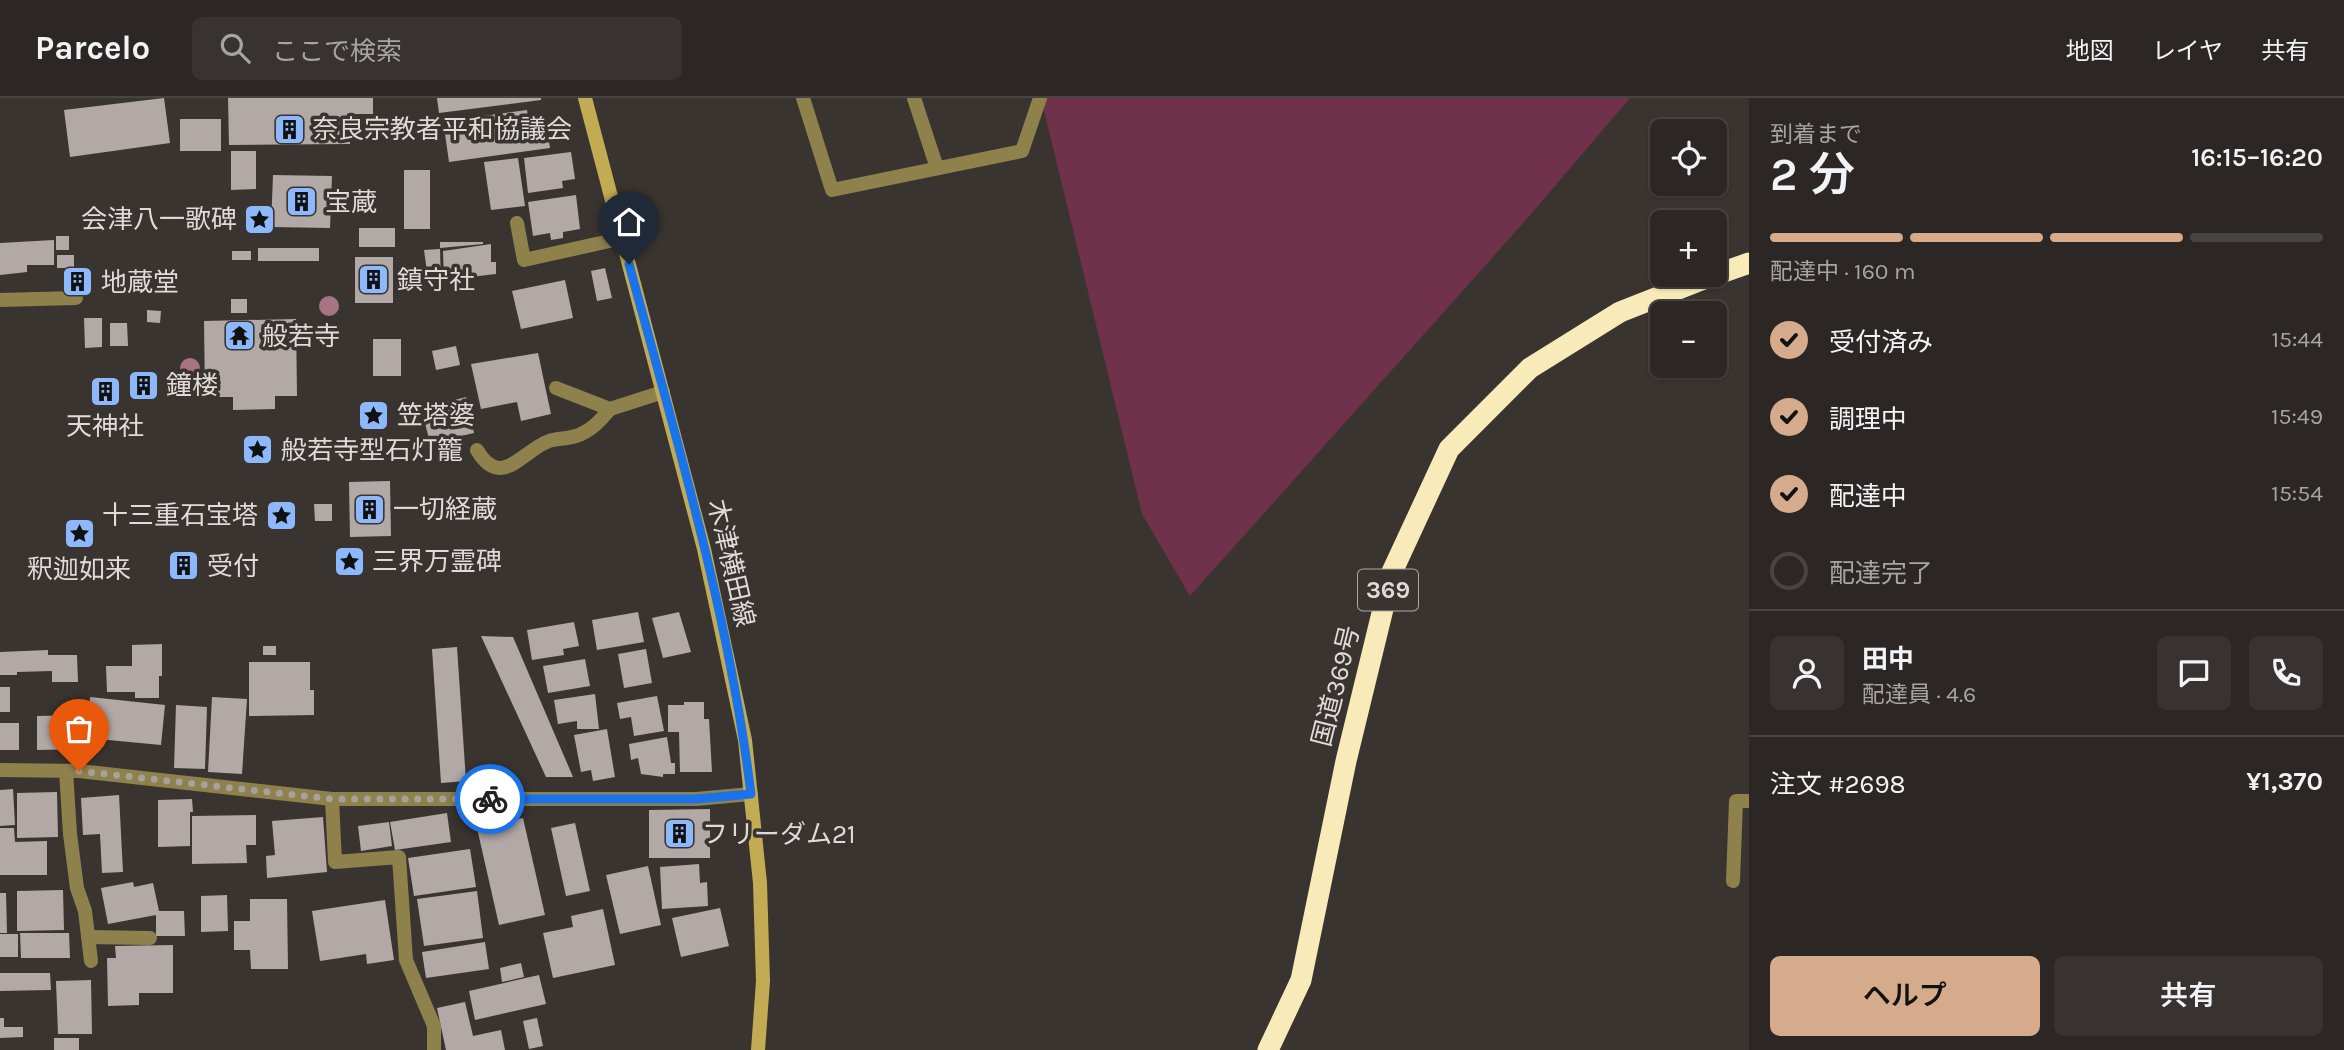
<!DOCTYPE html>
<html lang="ja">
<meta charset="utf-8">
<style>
body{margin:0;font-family:Karla,"Noto Sans JP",sans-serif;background:#383331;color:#f1f3f6;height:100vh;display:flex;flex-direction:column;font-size:26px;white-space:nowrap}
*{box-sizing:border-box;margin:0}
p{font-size:23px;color:#a6a5a6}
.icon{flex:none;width:38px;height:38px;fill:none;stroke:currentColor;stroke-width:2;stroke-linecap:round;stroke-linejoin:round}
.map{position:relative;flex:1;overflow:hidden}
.panel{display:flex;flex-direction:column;background:#2c2724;width:595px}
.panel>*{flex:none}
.tools{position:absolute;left:1650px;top:21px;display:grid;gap:14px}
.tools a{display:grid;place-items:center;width:77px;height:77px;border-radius:10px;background:#2c2724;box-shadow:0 2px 5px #0004,0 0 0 2px #484441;font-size:35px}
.pin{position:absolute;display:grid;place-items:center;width:60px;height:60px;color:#fff;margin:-72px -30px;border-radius:50% 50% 50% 0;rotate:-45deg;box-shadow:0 0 7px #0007}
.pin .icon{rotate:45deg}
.courier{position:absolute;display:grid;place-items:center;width:70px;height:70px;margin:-35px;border:5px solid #1a73e8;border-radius:50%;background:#fff;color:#222;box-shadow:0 2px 9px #0007}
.head em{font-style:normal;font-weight:600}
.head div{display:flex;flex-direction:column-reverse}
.head{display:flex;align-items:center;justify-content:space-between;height:119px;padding:0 21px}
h1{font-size:46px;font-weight:600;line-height:52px}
.bar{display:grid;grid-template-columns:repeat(4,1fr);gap:10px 7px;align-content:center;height:84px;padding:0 21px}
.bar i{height:9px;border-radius:5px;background:#484441}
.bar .current{background:#d6ab8b}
.bar p{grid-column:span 4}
.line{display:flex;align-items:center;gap:18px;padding:0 21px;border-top:2px solid #484441}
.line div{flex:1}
.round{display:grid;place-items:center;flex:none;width:74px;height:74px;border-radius:10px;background:#383331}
ol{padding:0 21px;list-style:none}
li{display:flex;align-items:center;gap:21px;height:77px}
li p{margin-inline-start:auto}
li .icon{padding:7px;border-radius:50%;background:#d6ab8b;color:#111;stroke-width:4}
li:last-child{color:#a6a5a6}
li i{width:38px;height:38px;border:4px solid #484441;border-radius:50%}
.primary-button{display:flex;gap:14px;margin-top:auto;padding:14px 21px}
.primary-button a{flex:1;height:80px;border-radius:10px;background:#d6ab8b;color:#111;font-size:28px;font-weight:600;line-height:80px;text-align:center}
.primary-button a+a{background:#383331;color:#f1f3f6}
header{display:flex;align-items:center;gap:42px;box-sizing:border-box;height:98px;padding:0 35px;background:#2c2724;border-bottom:2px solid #484441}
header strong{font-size:33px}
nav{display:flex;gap:38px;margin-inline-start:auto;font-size:24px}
.search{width:490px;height:63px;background:#383331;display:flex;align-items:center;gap:18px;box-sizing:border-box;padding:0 24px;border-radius:10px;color:#a6a5a6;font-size:26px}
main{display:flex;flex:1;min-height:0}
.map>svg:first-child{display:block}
.green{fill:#70324b}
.building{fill:#b2a9a7}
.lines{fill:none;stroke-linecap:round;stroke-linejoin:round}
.lane{stroke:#8f814c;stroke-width:14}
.street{stroke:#8f814c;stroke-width:14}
.secondary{stroke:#c3ab53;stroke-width:14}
.highway{stroke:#f8ebb9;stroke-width:21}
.tree{fill:#a67484}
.done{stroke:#a5a19d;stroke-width:7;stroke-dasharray:0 12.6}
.route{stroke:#1a73e8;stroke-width:9}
.labels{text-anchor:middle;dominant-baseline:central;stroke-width:7;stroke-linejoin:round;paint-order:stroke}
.shield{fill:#3a3430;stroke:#ada9a6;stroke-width:2}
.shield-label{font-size:24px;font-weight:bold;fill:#dedbd8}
.poi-label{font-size:26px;fill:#dedbd8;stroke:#3a3430;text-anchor:start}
.street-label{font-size:26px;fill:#dedbd8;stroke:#3a3430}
</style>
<header>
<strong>Parcelo</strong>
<div class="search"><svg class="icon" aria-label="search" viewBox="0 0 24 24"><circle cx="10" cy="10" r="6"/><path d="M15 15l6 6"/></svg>ここで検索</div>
<nav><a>地図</a><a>レイヤ</a><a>共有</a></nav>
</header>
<main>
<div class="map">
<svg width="1749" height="952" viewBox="0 0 1749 952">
<rect width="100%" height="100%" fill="#3a3430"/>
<!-- green -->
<path class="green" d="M1041,0H1630L1525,123L1190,498L1142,416Z"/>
<!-- building -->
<g class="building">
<path d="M164,0L170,45L70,59L64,12Z"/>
<path d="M228,0H373V16H349L350,46L229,47Z"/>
<path d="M437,0H541V2L439,15Z"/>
<path d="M527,12L529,26L546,23L550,50L449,64L444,29L454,28V22Z"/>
<rect x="180" y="21" width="41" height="32"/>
<path d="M568,27L570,42L561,43L559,28Z"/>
<path d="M231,53H256V91L231,92Z"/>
<path d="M571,54L575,81L562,83L563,90L528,95L524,60Z"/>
<path d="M518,60L525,108L491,112L484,64Z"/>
<rect x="404" y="72" width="26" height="59"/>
<path d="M273,77L332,78L330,130L271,129Z"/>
<path d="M576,97L580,131L563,134V140L551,142L550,135L533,138L528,104Z"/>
<rect x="359" y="130" width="36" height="19"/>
<rect x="56" y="138" width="13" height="14"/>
<path d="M54,142V167H27V174L0,177V145Z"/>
<path d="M440,144H483V146L440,150Z"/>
<path d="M491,146V164H496V176L444,182L443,153Z"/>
<rect x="258" y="150" width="61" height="13"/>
<path d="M440,151L441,188H429L424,152Z"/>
<rect x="232" y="153" width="19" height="9"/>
<rect x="57" y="157" width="17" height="13"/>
<rect x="355" y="159" width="38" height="46"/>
<path d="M605,170L612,200L597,203L591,173Z"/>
<rect x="71" y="174" width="15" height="19"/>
<path d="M565,182L573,220L521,231L512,193Z"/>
<rect x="231" y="201" width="16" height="14"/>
<path d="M147,212L161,213L160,225L147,224Z"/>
<path d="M84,220H102V249L85,250Z"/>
<path d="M296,221L297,298H275V311L233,312V299H205L204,223Z"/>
<path d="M110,225H127L128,248H110Z"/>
<rect x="373" y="241" width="28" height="37"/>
<path d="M456,248L460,267L436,272L432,253Z"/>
<path d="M538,255L551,316L521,323L517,304L481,311L471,266Z"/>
<path d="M131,275L155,276V298H131Z"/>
<path d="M466,299L474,335L430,345L423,317L445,313L443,305Z"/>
<path d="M390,383L391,438L350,439L349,384Z"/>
<path d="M314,406H332V423H315Z"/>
<path d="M175,454H192V482H176Z"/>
<path d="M638,514L644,544L597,552L592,522Z"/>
<path d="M679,514L691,554L663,560L652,520Z"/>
<path d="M574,524L579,548L563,551L564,557L532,562L527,532Z"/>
<path d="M481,538L513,539L573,679H546Z"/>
<path d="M162,546V578H159V600H135V594H107L106,568H132V547Z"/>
<rect x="263" y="548" width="13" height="9"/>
<path d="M457,549L466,683L441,685L432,551Z"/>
<path d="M646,551L652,585L624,590L618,556Z"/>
<path d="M48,552V557H77L78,584H52V573L17,574V577H0V554Z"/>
<path d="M585,561L590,588L548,595L543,568Z"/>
<path d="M249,564H310V592H314V617L249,618Z"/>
<rect x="0" y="589" width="10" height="25"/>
<path d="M595,596L599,631H577V623L558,626L554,602Z"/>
<path d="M657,598L664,633L634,638L631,619L620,621L617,605Z"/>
<path d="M90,599L165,607L161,647L87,640Z"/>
<path d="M212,599L247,601L242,676L208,674Z"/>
<path d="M684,604H704V621H709L712,674H680L679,634H668V607H684Z"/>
<path d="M176,607L207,609L205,671L174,670Z"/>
<path d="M80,617L81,651L37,652V618Z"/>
<rect x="0" y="625" width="19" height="27"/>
<path d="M607,631L615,679L593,683L591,672L581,674L574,637Z"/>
<path d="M667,639L671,665H675V676H663V679L641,676L638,660L631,662L629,646Z"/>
<path d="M13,691L15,727L0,728V692Z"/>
<path d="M57,694L58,739L17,740V695Z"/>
<path d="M119,697L123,774L102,775L100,736L83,737L81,700Z"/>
<path d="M192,701L193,714H190V748L158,749V702Z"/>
<path d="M710,711V760H649V712Z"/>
<path d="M447,715L451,744L395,752L390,724Z"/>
<path d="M256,717V747H246L247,765L192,766V718Z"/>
<path d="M323,719L327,774L267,780L266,758L275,757L272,723Z"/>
<path d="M523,720L545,817L499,827L477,730Z"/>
<path d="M389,724L392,748L361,753L358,728Z"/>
<path d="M575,725L590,793L566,798L551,730Z"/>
<path d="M0,730H14L15,744L47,743V777H0Z"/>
<path d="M470,751L476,789L414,798L408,760Z"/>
<path d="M699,766L700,785L707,784L708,808L662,811L660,769Z"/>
<path d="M648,768L661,827L620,836L606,777Z"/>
<path d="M133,784L134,789L153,785L159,813H184L185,838H156V817L108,826L101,790Z"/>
<path d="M63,792L64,832L17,833V793Z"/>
<path d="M477,793L483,840L424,848L417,801Z"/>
<path d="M0,795H6L7,835H0Z"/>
<path d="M227,797L228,833L201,834V798Z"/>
<path d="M250,801H287L288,871H251L250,852H234V823H250Z"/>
<path d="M385,802L394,862L367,866L366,856L320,863L312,813Z"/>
<path d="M720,810L729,848L681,859L672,820Z"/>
<path d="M603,811L615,867L553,880L543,835L573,829L571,818Z"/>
<path d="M20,835H69L70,860H21Z"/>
<rect x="0" y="836" width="18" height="23"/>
<path d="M485,844L489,871L426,880L422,854Z"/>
<path d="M173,847V895H139V907L108,908L107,860H116L115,848Z"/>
<path d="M521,865L524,879L502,884L500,870Z"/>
<path d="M0,875H50L51,892L0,893Z"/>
<path d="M539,877L546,906L475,922L469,893Z"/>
<path d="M91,882L92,936H58L56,883Z"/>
<path d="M465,904L473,938L501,932L505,952H446L437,910Z"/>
<path d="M0,920H4V929H23V939L0,940Z"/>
<path d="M537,920L543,948L529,951L523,923Z"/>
<rect x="54" y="940" width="25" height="12"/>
</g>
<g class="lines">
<!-- lane -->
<g class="lane">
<path d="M0,202L76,200"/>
<path d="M477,352C501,393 523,352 549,343C558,340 567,341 576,338C591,333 600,323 610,311"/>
<path d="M66,673L70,736L77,790L85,813L91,863"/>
<path d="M332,701L335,764L399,759L406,862L434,928V952"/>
<path d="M88,839L150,840"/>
</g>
<!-- street -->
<g class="street">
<path d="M803,0L832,92L1022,53L1040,0"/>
<path d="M914,0L937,70"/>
<path d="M517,125L524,162L623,140"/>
<path d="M556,290L610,311L663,294"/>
<path d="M0,672L79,673L332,701H696L751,696"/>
<path d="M1733,783L1736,703H1749"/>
</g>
<!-- secondary -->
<path class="secondary" d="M585,0L704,451L745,642L760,785L763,883L758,952"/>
<!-- highway -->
<g class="highway">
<path d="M1715,177L1749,165"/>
<path d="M1268,952L1301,882L1346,663L1392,474L1449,351L1530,270L1620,214L1714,177"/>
</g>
</g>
<!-- trees -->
<g class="tree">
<circle cx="329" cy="208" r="10"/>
<circle cx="190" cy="270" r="10"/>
</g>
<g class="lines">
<!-- done -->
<path class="done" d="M79,673L332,701H490"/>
<!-- route -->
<path class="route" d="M490,701H696L751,696C729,516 676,340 629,166"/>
</g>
<!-- icons -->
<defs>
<symbol id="building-square" viewBox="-11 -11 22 22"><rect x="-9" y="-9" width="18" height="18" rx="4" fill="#8db9fc" stroke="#3a3430"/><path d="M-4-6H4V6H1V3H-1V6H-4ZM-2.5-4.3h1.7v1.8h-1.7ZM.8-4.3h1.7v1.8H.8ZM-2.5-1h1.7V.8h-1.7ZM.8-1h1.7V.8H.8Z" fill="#111"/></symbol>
<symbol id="sight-square" viewBox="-11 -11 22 22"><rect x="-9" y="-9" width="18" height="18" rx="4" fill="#8db9fc" stroke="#3a3430"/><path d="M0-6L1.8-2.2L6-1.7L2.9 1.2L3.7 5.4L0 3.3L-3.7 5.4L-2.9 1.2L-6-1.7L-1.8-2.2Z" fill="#111"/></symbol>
<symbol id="temple-square" viewBox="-11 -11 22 22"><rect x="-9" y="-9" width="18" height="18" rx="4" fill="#8db9fc" stroke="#3a3430"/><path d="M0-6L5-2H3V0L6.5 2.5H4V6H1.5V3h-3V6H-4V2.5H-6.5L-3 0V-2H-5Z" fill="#111"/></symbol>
</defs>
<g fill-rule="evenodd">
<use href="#building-square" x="272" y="14" width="35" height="35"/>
<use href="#building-square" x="284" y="86" width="35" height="35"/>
<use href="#sight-square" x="242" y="104" width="35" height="35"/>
<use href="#building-square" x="356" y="164" width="35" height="35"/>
<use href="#building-square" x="60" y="166" width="35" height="35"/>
<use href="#temple-square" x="222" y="220" width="35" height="35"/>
<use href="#building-square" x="126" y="270" width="35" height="35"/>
<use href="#building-square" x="88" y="276" width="35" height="35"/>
<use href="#sight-square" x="356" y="300" width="35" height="35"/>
<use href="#sight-square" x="240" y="334" width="35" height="35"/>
<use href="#building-square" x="352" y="394" width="35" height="35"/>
<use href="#sight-square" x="264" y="400" width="35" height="35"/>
<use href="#sight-square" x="62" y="418" width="35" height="35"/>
<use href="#sight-square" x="332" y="446" width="35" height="35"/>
<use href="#building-square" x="166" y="450" width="35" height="35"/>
<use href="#building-square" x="662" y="718" width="35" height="35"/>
</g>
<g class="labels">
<!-- shield labels -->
<rect class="shield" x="1358" y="471.5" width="60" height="41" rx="5"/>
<g class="shield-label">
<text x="1388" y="492">369</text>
</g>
<!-- poi labels -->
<g class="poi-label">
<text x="312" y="31">奈良宗教者平和協議会</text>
<text x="325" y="104">宝蔵</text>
<text x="237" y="121" text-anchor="end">会津八一歌碑</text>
<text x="397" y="182">鎮守社</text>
<text x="101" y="184">地蔵堂</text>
<text x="262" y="238">般若寺</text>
<text x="166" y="287">鐘楼</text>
<text x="397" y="317">笠塔婆</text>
<text x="105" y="328" text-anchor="middle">天神社</text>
<text x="281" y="352">般若寺型石灯籠</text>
<text x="393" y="411">一切経蔵</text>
<text x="258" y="417" text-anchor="end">十三重石宝塔</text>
<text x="372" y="463">三界万霊碑</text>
<text x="207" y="468">受付</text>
<text x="79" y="471" text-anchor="middle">釈迦如来</text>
<text x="702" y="736">フリーダム21</text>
</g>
<!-- street labels -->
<g class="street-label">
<text transform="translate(731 465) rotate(77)">木津横田線</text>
<text transform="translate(1336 588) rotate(-76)">国道369号</text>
</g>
</g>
</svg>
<div class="tools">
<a><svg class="icon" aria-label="locate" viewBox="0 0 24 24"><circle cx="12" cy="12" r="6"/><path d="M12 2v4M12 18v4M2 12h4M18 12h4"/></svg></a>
<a>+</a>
<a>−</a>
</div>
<div class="pin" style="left:79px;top:673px;background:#ea580c"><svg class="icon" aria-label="bag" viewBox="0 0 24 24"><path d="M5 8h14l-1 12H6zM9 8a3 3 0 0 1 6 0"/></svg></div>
<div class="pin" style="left:629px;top:166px;background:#1f2937"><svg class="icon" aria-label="home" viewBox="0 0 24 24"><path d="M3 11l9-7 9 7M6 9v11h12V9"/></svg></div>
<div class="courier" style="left:490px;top:701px"><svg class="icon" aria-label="bike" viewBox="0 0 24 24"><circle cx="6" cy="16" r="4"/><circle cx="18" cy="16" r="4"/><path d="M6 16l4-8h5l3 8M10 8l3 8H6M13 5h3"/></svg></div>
</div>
<section class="panel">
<div class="head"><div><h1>2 分</h1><p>到着まで</p></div><em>16:15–16:20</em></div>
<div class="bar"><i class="current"></i><i class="current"></i><i class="current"></i><i></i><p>配達中 · 160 m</p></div>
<ol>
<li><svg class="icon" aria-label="check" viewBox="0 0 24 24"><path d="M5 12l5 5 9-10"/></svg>受付済み<p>15:44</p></li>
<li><svg class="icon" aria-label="check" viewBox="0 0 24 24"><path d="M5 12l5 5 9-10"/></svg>調理中<p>15:49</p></li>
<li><svg class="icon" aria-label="check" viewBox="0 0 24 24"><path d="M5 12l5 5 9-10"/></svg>配達中<p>15:54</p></li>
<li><i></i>配達完了</li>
</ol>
<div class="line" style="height:126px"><a class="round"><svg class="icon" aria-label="person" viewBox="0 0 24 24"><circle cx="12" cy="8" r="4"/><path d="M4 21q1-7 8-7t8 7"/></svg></a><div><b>田中</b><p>配達員 · 4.6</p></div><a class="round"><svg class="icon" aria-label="chat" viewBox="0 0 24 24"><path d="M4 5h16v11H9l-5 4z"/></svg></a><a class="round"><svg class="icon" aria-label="phone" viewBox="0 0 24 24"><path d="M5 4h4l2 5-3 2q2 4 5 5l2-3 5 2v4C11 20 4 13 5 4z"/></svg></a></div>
<div class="line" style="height:91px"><div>注文 #2698</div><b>¥1,370</b></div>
<div class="primary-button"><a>ヘルプ</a><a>共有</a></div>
</section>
</main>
